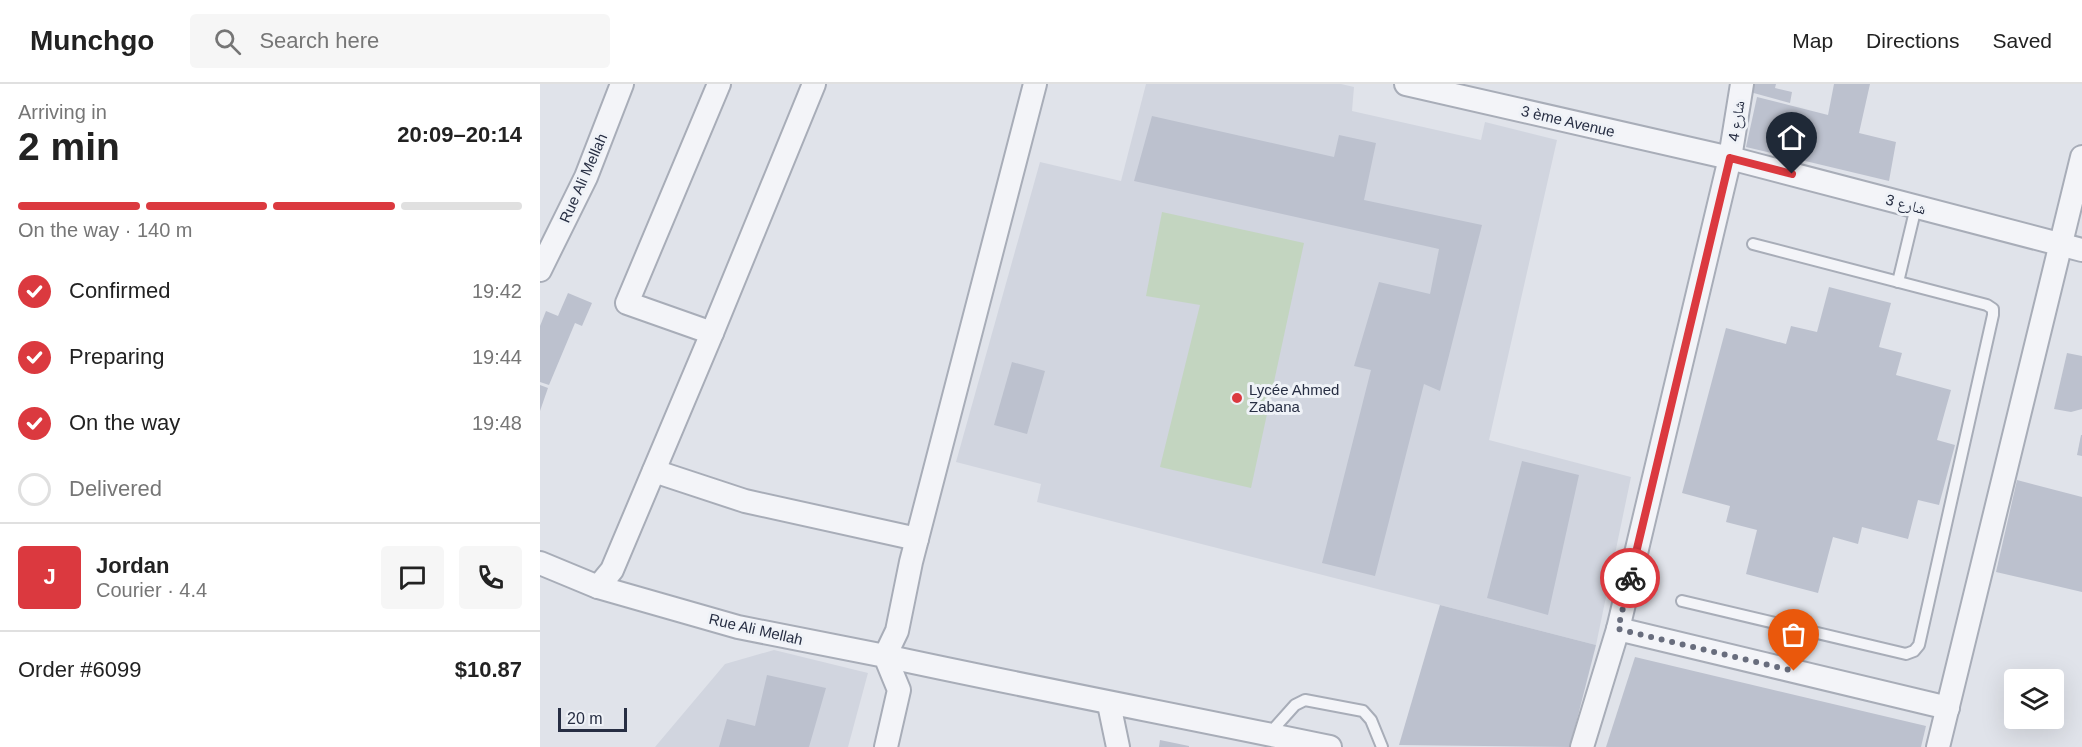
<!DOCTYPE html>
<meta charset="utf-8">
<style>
body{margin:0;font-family:Arial,"Noto Naskh Arabic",sans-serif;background:#f6f6f6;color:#222;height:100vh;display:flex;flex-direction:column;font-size:22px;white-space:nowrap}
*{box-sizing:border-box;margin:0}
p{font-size:20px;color:#767676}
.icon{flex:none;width:33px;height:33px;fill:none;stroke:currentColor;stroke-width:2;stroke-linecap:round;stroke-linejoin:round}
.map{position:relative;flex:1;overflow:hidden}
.sheet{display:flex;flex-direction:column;background:#fff;width:540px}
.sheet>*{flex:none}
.tools{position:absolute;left:1464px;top:585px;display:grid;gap:12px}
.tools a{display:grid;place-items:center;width:60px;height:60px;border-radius:6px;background:#fff;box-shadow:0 6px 24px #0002;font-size:30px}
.scale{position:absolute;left:18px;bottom:15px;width:69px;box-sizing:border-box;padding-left:6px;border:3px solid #272e43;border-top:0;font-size:16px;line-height:21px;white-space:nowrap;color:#272e43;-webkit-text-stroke:4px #eff2f7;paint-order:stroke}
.pin{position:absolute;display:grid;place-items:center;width:51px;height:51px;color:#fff;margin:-62px -26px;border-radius:50% 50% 50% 0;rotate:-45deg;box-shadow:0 0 6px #0007}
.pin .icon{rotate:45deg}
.courier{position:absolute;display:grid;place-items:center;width:60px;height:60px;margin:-30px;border:4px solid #db393f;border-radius:50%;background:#fff;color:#222;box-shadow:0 2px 8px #0007}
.summary em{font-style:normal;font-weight:800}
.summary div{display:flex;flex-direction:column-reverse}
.summary{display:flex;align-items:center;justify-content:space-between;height:102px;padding:0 18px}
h1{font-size:39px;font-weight:800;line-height:45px}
.bar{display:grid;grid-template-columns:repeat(4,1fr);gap:9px 6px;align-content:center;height:72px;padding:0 18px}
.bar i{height:8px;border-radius:4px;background:#e0e0e0}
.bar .on{background:#db393f}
.bar p{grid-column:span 4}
.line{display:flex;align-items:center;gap:15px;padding:0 18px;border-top:2px solid #e0e0e0}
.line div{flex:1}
.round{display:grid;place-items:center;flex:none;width:63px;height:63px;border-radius:6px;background:#f6f6f6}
ol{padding:0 18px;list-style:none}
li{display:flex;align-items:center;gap:18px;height:66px}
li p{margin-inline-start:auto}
li .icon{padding:6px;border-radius:50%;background:#db393f;color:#fff;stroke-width:4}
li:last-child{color:#767676}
li i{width:33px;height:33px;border:3px solid #e0e0e0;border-radius:50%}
header{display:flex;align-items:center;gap:36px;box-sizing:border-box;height:84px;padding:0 30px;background:#fff;border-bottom:2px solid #e0e0e0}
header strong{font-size:28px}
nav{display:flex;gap:33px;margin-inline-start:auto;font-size:21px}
.search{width:420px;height:54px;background:#f6f6f6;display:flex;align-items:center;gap:15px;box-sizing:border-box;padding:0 21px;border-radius:6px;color:#767676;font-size:22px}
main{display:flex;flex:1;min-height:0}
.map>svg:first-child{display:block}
.built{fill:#d1d5df}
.green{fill:#c3d5c0}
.building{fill:#bcc1ce}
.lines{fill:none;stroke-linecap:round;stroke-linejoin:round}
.service-casing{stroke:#a8adb8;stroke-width:14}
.minor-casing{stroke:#a8adb8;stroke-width:26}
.service{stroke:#f3f4f8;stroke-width:10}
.minor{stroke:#f3f4f8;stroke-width:22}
.done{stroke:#686d7d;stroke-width:6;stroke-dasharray:0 10.8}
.route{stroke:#db393f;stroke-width:8}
.poi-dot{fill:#db393f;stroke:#eff2f7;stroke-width:2}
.labels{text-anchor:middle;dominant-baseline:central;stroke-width:6;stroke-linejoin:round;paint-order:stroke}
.street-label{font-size:15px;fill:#272e43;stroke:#eff2f7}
.poi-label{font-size:15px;fill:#272e43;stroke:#eff2f7;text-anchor:start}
</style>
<header>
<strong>Munchgo</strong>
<div class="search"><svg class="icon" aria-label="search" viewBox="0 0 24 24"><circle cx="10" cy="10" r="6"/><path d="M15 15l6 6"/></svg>Search here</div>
<nav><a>Map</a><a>Directions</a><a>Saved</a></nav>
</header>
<main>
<section class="sheet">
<div class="summary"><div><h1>2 min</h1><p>Arriving in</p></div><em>20:09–20:14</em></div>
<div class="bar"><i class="on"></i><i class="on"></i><i class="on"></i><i></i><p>On the way · 140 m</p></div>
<ol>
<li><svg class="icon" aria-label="check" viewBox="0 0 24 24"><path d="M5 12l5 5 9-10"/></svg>Confirmed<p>19:42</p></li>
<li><svg class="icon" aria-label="check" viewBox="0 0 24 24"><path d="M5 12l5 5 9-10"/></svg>Preparing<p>19:44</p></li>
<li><svg class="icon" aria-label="check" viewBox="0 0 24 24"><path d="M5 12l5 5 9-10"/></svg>On the way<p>19:48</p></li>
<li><i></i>Delivered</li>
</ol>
<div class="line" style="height:108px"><b class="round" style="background:#db393f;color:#fff">J</b><div><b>Jordan</b><p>Courier · 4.4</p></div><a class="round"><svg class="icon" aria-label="chat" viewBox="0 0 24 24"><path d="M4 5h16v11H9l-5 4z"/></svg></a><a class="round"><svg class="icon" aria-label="phone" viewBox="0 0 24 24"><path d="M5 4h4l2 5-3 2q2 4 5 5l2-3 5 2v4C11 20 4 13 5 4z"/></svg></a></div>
<div class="line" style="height:78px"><div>Order #6099</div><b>$10.87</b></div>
</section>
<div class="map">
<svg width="1542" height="663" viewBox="0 0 1542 663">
<rect width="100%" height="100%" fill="#e0e3ea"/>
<!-- built -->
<g class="built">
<path d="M606,0H801L814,3L812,27L941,56L945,38L1017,56L949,356L1091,393L1056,561L497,418L501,400L416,378L500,78L581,97Z"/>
<path d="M234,566L328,589L308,663H115L185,580Z"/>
</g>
<!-- green -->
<path class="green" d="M622,128L764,159L711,404L620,383L660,221L606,212Z"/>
<!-- building -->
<g class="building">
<path d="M1212,0H1236L1235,4L1252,8L1250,19L1210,8Z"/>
<path d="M1294,0H1330L1319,49L1356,58L1349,97L1206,63L1217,13L1288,31Z"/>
<path d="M612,32L794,73L799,51L836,59L824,116L942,141L900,307L884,300L835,492L782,479L831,286L814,282L839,198L890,210L899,165L594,97Z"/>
<path d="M1289,203L1351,219L1339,263L1362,269L1356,291L1411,306L1397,356L1415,361L1399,421L1378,416L1368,455L1322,443L1318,460L1293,453L1278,509L1206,490L1217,446L1186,438L1190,422L1142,409L1186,244L1246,260L1251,242L1277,248Z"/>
<path d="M28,209L52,219L42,242L35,239L9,301L0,298V242L6,227L18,232Z"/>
<path d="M1527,269L1542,272V325L1531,328L1514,325Z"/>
<path d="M472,278L505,287L487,350L454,341Z"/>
<path d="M0,301L8,304L0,327Z"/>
<path d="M1541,351H1542V372L1537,371Z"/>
<path d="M982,377L1039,391L1008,531L947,514Z"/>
<path d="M1477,396L1542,413V508L1456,488Z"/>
<path d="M900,521L1056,561L1030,663L859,661Z"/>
<path d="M1095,573L1386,642L1381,663H1066Z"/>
<path d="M227,591L286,604L269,663H179L187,635L215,642Z"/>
<path d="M620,656L649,662V663H619Z"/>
</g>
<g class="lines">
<defs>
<g id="service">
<path d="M1358,198L1376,123"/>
<path d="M1142,517L1366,570L1374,567L1379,561L1453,231V225L1447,221L1213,160"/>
<path d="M729,650L755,621L765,616L823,627L831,636L842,663"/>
</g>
<g id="minor">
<path d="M495,0L371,478L357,547L345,572C493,604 641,632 790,663"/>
<path d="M866,0L1190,74L1542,166"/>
<path d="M0,186L46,93L82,0"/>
<path d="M172,249L274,0"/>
<path d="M114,387L205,417L377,455"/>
<path d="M0,479L58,503L198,543L345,572L359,606L346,663"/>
<path d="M58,503L72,486L172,249L87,219L179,0"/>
<path d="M1078,545L1408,624"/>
<path d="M569,620L578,663"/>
<path d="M1042,663L1078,545L1190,74L1202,0"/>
<path d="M1398,663L1542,73"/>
</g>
</defs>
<!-- service casing -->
<use href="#service" class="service-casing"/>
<!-- minor casing -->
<use href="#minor" class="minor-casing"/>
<!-- service -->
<use href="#service" class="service"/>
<!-- minor -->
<use href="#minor" class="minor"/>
</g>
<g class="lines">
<!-- done -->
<path class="done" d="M1090,494L1078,545L1254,587"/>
<!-- route -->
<path class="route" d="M1090,494L1190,74L1252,90"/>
</g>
<!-- markers -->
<circle class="poi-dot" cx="697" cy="314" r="6"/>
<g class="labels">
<!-- street labels -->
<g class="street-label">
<text transform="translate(1028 37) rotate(13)">3 ème Avenue</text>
<text transform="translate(1196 37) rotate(-81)">شارع 4</text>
<text transform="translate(43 94) rotate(-66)">Rue Ali Mellah</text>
<text transform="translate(1366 120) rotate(15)">شارع 3</text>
<text transform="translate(216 545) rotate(13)">Rue Ali Mellah</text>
</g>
<!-- poi labels -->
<g class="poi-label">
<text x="709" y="305">Lycée Ahmed<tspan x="709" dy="17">Zabana</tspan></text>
</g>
</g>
</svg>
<div class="tools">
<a><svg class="icon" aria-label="layers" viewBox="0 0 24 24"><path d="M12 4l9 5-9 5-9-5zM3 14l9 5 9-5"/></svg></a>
</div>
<div class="scale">20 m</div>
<div class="pin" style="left:1254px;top:587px;background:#ea580c"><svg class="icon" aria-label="bag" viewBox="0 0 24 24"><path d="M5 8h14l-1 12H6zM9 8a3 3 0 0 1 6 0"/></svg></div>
<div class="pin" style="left:1252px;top:90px;background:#1f2937"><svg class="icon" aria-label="home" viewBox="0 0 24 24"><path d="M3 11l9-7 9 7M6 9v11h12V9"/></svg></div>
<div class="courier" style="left:1090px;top:494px"><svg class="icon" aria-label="bike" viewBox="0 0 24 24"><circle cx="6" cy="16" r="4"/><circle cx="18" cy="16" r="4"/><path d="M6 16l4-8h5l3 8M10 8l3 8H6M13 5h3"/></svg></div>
</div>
</main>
